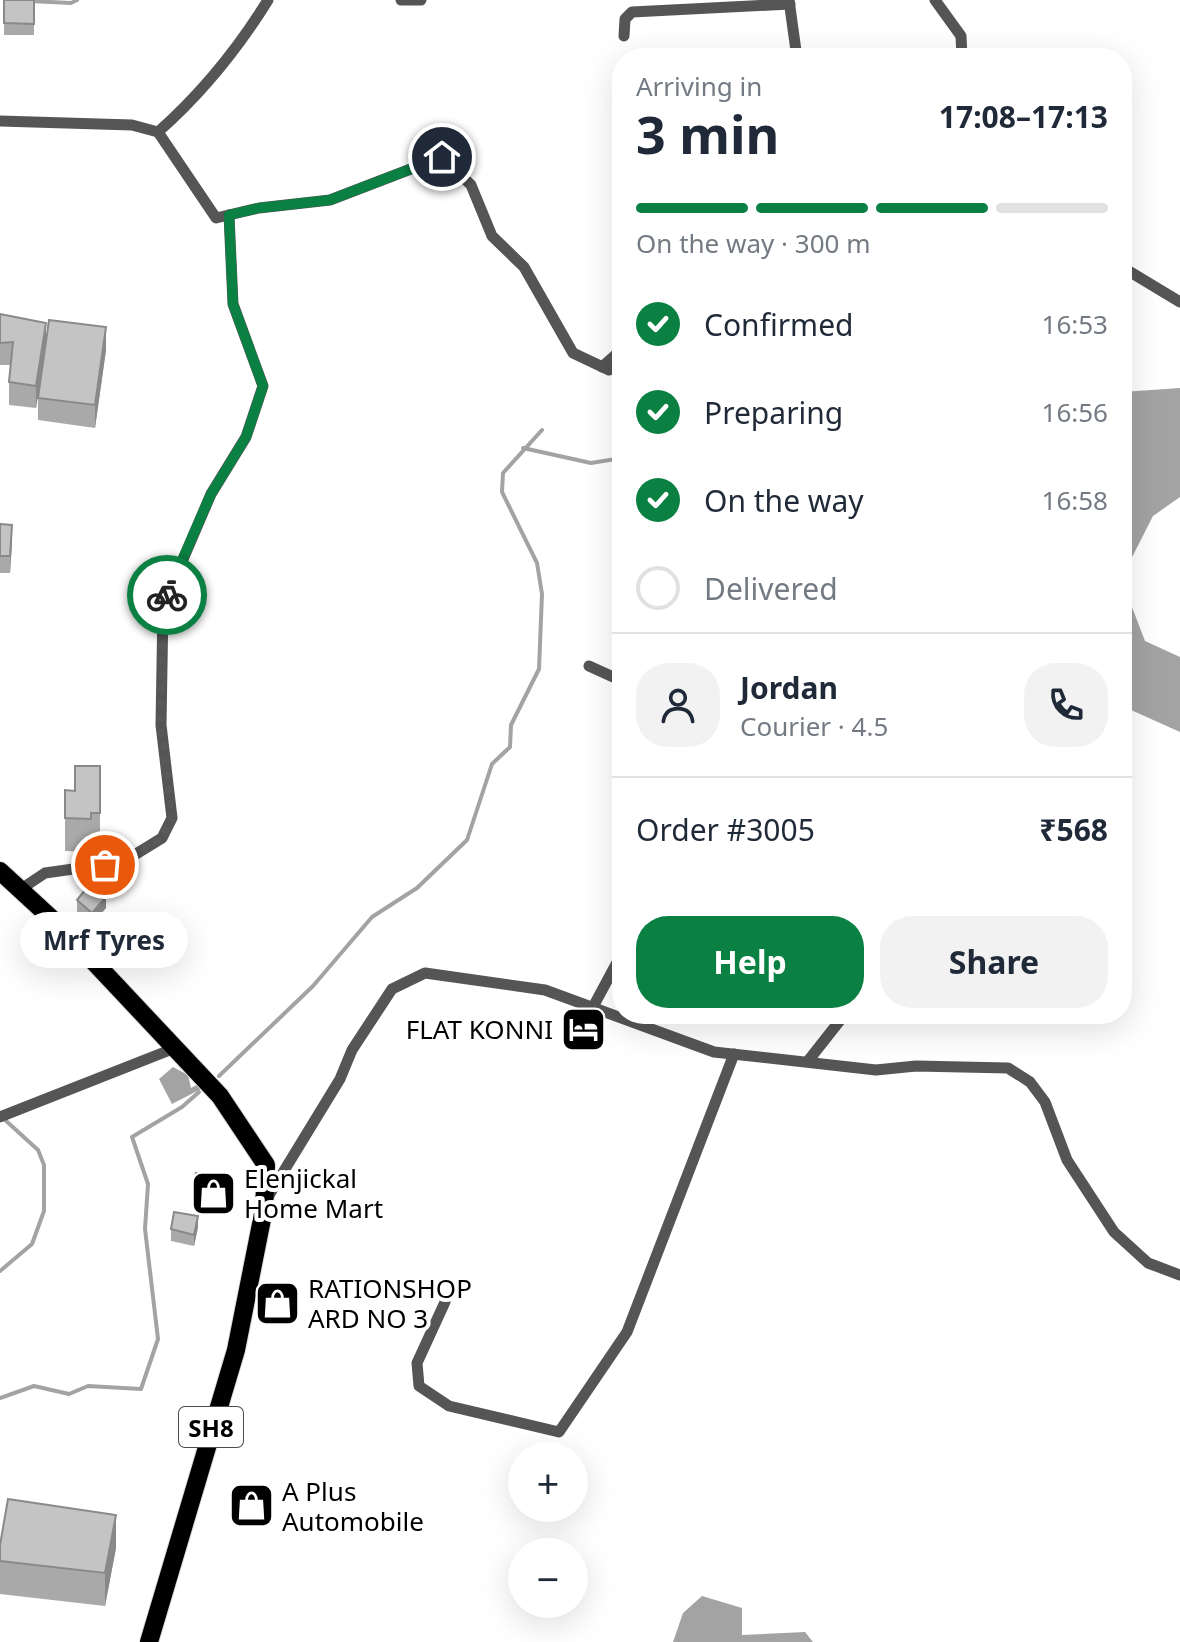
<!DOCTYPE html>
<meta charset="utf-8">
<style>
body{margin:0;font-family:"Noto Sans",sans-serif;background:#f2f2f3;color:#1f2937;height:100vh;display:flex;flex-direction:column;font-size:30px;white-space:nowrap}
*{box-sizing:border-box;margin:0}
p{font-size:26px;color:#747a83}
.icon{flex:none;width:44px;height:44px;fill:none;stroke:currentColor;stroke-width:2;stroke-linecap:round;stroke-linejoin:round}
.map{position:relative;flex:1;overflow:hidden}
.side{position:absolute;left:612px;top:48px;width:520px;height:976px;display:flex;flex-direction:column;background:#fff;border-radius:32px;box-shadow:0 8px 32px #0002}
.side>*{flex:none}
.fabs{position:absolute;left:508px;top:1442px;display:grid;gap:16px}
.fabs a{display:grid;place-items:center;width:80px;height:80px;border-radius:50%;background:#fff;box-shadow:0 8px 32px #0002;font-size:40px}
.pin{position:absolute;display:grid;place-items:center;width:68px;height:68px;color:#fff;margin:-34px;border:4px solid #fff;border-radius:50%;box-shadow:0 2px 8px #0007}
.courier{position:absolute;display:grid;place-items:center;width:80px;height:80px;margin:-40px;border:6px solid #0b8043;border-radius:50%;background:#fff;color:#222;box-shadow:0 2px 10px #0007}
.bubble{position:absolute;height:56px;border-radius:28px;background:#fff;box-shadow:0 8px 32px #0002;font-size:26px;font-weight:700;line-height:56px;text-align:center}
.head em{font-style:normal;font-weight:700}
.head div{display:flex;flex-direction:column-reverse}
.head{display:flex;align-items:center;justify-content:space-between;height:136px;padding:0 24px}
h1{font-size:52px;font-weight:700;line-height:60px}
.bar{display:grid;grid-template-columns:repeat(4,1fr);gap:12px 8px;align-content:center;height:96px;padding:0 24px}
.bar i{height:10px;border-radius:6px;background:#e0e1e3}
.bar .selected{background:#0b8043}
.bar p{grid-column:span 4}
.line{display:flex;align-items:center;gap:20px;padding:0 24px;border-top:2px solid #e0e1e3}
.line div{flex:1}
.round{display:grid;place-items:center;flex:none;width:84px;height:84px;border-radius:32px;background:#f2f2f3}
ol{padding:0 24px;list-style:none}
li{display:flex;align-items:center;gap:24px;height:88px}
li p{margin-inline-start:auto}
li .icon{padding:8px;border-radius:50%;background:#0b8043;color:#fff;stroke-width:4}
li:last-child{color:#747a83}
li i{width:44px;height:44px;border:4px solid #e0e1e3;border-radius:50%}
.cta{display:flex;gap:16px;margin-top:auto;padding:16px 24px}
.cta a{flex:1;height:92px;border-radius:32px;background:#0b8043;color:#fff;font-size:32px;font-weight:700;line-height:92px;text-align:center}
.cta a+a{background:#f2f2f3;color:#1f2937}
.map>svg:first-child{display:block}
.water{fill:#a3a3a3}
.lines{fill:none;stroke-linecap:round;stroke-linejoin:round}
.stream{stroke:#a3a3a3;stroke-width:4}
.primary-casing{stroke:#dbdbdb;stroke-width:20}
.minor{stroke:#555;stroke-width:11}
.primary{stroke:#000;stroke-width:18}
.wall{fill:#a9a9a9}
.shaded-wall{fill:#898989}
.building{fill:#c4c4c4;stroke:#898989;stroke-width:2}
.done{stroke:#595959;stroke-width:8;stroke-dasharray:0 14.4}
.route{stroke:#0b8043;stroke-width:10}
.labels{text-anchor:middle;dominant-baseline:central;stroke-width:8;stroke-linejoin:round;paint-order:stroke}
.shield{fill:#fff;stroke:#4c4c4c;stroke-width:2}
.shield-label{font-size:24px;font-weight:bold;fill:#000}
.poi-label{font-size:26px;fill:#000;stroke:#fff;text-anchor:start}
</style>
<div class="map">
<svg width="1180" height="1642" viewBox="0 0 1180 1642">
<rect width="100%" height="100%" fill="#fff"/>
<!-- water -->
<g class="water">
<path d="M1180,388V497L1153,516L1122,577V392Z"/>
<path d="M1122,581L1145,641L1180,657V732L1122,706Z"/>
<path d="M173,1067L188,1075L191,1088L200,1083L201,1089L172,1104L159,1079Z"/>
<path d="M702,1596L742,1608V1635L805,1632L813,1642H673L683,1613Z"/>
</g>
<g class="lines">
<!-- stream -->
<g class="stream">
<path d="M30,1L71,3L77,0"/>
<path d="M523,448L591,463L622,458"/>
<path d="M219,1076L313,986L372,917L417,888L467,840L492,764L510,747L511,725L539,669L542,594L537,563L502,492L503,473L542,430"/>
<path d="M0,1271L32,1244L44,1211V1165L38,1150L4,1119"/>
<path d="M0,1398L34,1386L69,1394L88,1386L141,1389L158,1339L145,1229L148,1184L132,1137L182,1107L199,1092"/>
</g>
<defs>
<path id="primary" d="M0,871L64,930L220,1096L266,1165L264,1209L236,1350L149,1642"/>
</defs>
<!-- primary casing -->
<use href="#primary" class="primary-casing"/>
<!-- minor -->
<g class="minor">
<path d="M401,0H421"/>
<path d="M789,0L797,58"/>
<path d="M935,0L961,36L962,58"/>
<path d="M624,36L625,19L632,12L790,4"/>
<path d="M0,121L132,125L158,132L216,218L259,208L330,200L442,157L471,185L492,236L524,267L573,353L609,370L622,366"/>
<path d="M158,132C202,93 237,50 268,0"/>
<path d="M1122,267L1180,302"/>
<path d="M602,367L622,349"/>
<path d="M589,666L622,681"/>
<path d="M21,889L45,873L123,862L162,838L172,818L161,725L163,606L211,494L246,437L263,386L233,304L229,215"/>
<path d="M593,1007L622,953"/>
<path d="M808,1061L845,1014"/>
<path d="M0,1117L175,1048"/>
<path d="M268,1197L340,1079L352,1050L392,989L425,973L545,990L714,1052L876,1070L916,1066L1008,1068L1030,1082L1045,1102L1067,1160L1114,1232L1148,1263L1180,1275"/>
<path d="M445,1302L417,1363L419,1386L449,1406L559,1432L627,1332L734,1054"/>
</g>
<!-- primary -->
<use href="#primary" class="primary"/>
</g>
<!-- wall -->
<g class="wall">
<rect x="4" y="0" width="30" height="35"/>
<path d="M0,314L46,340L106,350L95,428L38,420V398L40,382L36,408L9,405V382L11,365H0Z"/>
<path d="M0,524L12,542L10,573H0Z"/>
<path d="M100,766V846H91V852L65,851V790L75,791Z"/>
<path d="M77,900L106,908L92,924L77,912Z"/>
<path d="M196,1173L232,1192L230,1202L194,1194V1183Z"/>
<path d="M198,1227L194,1246L171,1241V1229Z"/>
<path d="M0,1545L116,1548L105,1606L0,1594Z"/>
</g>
<!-- shaded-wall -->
<g class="shaded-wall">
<path d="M46,323V346L36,408V386Z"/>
<path d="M106,327V350L95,428V405Z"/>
<path d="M12,525V542L10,573V556Z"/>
<path d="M106,897V908L92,924V913Z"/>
<path d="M198,1216V1227L194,1246V1235Z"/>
<path d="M116,1515V1548L105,1606V1573Z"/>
</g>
<!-- building -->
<g class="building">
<path d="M4,0H34V24L4,23Z"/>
<path d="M0,314L46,323L36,386L9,382L13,342L0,343Z"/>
<path d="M49,320L106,327L95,405L38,398Z"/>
<path d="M0,524L12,525L10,556H0Z"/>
<path d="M75,766H100V813H91V819L65,818V790L75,791Z"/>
<path d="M90,884L106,897L92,913L77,900Z"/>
<path d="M196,1173L232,1180L230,1190L194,1183Z"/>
<path d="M174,1212L198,1216L194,1235L171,1229Z"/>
<path d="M8,1499L116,1515L105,1573L0,1561V1545Z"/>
</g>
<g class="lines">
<!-- done -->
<path class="done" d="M105,865L123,862L162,838L172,818L161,725L163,606L167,595"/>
<!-- route -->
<path class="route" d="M167,595L211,494L246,437L263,386L233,304L229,215L259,208L330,200L442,157"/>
</g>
<!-- icons -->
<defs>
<symbol id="hotel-square" viewBox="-11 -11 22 22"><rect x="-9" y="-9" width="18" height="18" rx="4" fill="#000" stroke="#fff"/><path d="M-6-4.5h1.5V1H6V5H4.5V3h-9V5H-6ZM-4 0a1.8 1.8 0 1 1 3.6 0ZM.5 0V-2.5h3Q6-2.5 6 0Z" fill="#fff"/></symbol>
<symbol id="shop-square" viewBox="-11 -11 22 22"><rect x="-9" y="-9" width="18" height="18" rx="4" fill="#000" stroke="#fff"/><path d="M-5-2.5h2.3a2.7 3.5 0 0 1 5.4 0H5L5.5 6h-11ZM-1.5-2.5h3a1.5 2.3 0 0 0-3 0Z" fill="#fff"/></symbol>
</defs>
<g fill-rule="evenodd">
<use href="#hotel-square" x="558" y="1004" width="51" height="51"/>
<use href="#shop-square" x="188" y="1168" width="51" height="51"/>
<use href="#shop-square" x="252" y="1278" width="51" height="51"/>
<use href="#shop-square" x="226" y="1480" width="51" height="51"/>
</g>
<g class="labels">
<!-- shield labels -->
<rect class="shield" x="179" y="1407" width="64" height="40" rx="6"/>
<g class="shield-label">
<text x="211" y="1427">SH8</text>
</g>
<!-- poi labels -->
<g class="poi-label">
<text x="553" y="1029" text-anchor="end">FLAT KONNI</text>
<text x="244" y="1178">Elenjickal<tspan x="244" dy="30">Home Mart</tspan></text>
<text x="308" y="1288">RATIONSHOP<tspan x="308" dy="30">ARD NO 3</tspan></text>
<text x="282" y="1491">A Plus<tspan x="282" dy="30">Automobile</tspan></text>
</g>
</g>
</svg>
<div class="fabs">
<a>+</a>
<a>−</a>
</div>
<div class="pin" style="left:105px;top:865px;background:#ea580c"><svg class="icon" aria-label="bag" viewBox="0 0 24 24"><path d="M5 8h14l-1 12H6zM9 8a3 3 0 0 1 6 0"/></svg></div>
<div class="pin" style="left:442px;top:157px;background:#1f2937"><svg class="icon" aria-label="home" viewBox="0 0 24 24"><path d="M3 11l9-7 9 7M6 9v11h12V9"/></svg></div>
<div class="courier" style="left:167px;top:595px"><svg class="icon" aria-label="bike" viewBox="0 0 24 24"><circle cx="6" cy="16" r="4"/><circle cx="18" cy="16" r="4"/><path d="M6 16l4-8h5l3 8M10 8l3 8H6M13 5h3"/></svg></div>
<div class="bubble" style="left:20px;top:912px;width:168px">Mrf Tyres</div>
<section class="side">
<div class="head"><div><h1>3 min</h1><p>Arriving in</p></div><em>17:08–17:13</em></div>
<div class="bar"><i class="selected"></i><i class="selected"></i><i class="selected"></i><i></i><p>On the way · 300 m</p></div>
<ol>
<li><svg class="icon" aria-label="check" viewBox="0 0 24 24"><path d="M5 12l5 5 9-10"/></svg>Confirmed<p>16:53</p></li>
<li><svg class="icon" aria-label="check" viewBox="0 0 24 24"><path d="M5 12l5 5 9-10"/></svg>Preparing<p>16:56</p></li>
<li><svg class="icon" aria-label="check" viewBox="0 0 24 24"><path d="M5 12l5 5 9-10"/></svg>On the way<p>16:58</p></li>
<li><i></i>Delivered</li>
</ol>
<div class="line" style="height:144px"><a class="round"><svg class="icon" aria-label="person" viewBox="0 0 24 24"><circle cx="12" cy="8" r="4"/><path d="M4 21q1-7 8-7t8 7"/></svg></a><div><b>Jordan</b><p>Courier · 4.5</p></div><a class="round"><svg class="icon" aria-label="phone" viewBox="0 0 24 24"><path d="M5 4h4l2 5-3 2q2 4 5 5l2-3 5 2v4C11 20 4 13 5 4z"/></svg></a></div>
<div class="line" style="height:104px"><div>Order #3005</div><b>₹568</b></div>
<div class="cta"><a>Help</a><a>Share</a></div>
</section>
</div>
